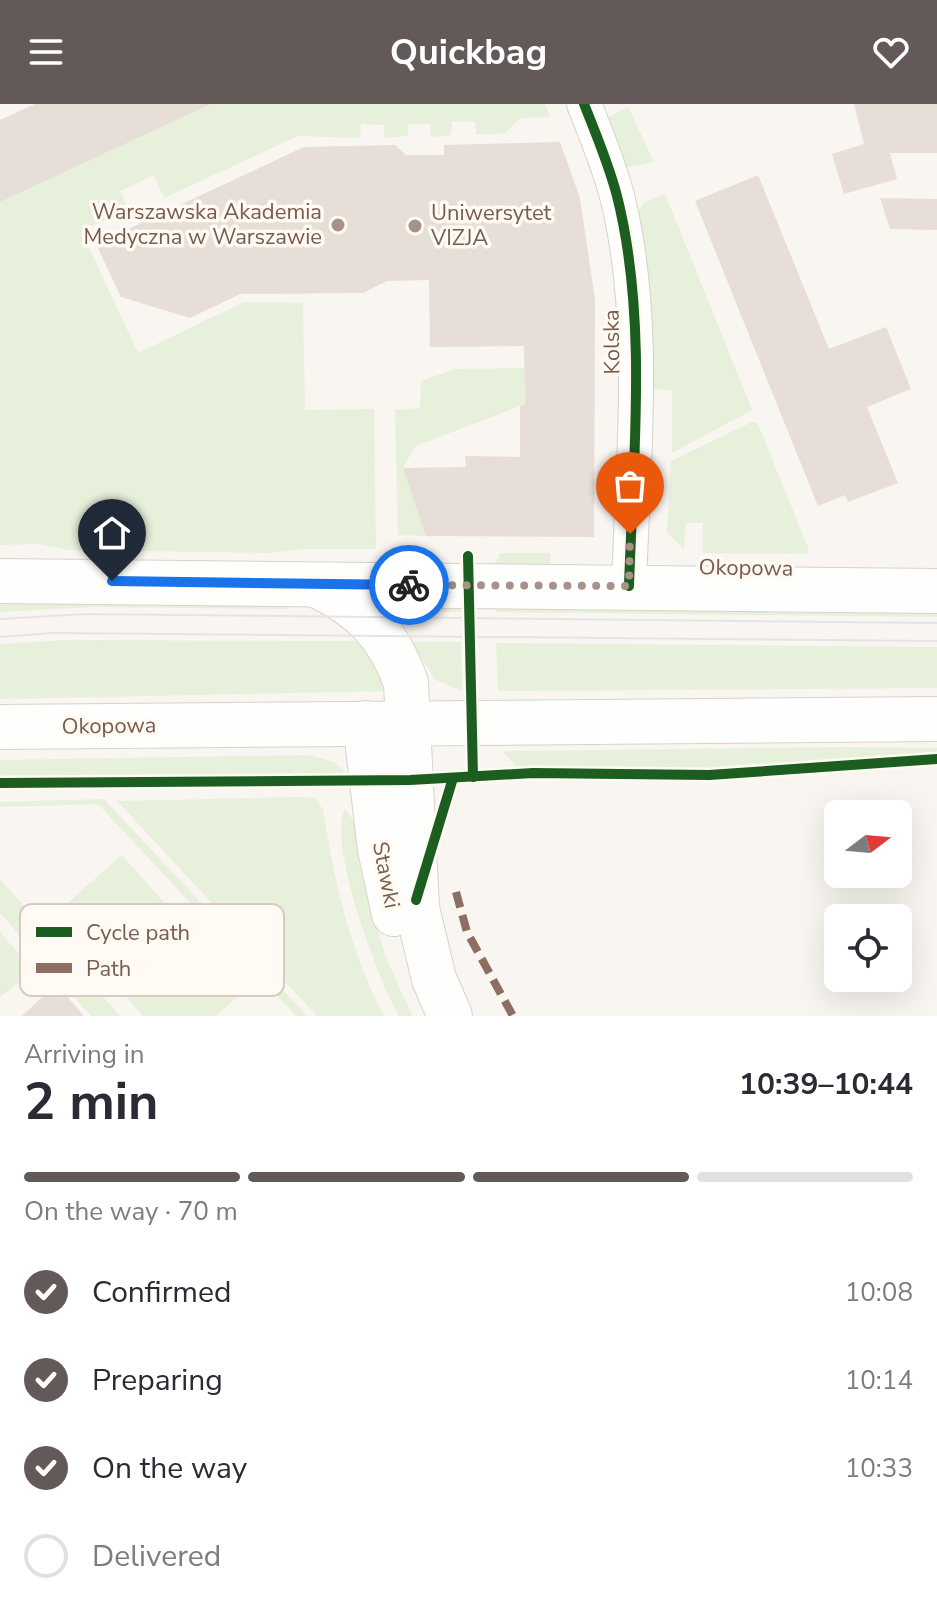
<!DOCTYPE html>
<meta charset="utf-8">
<style>
body{margin:0;font-family:"Nunito Sans",sans-serif;background:#f7f7f7;color:#2b2b33;height:100vh;display:flex;flex-direction:column;font-size:30px;white-space:nowrap}
*{box-sizing:border-box;margin:0}
p{font-size:26px;color:#7c7c81}
.icon{flex:none;width:44px;height:44px;fill:none;stroke:currentColor;stroke-width:2;stroke-linecap:round;stroke-linejoin:round}
.map{position:relative;height:912px;overflow:hidden}
.panel{display:flex;flex-direction:column;background:#fff;flex:1}
.panel>*{flex:none}
.needle{width:52px;rotate:74deg}
.controls{position:absolute;left:824px;top:696px;display:grid;gap:16px}
.controls a{display:grid;place-items:center;width:88px;height:88px;border-radius:12px;background:#fff;box-shadow:0 8px 32px #0002;font-size:40px}
.pin{position:absolute;display:grid;place-items:center;width:68px;height:68px;color:#fff;margin:-82px -34px;border-radius:50% 50% 50% 0;rotate:-45deg;box-shadow:0 0 8px #0007}
.pin .icon{rotate:45deg}
.courier{position:absolute;display:grid;place-items:center;width:80px;height:80px;margin:-40px;border:6px solid #1a73e8;border-radius:50%;background:#fff;color:#222;box-shadow:0 2px 10px #0007}
.headline em{font-style:normal;font-weight:700}
.headline div{display:flex;flex-direction:column-reverse}
.headline{display:flex;align-items:center;justify-content:space-between;height:136px;padding:0 24px}
h1{font-size:52px;font-weight:700;line-height:60px}
.bar{display:grid;grid-template-columns:repeat(4,1fr);gap:12px 8px;align-content:center;height:96px;padding:0 24px}
.bar i{height:10px;border-radius:6px;background:#e1e1e2}
.bar .on{background:#625958}
.bar p{grid-column:span 4}
ol{padding:0 24px;list-style:none}
li{display:flex;align-items:center;gap:24px;height:88px}
li p{margin-inline-start:auto}
li .icon{padding:8px;border-radius:50%;background:#625958;color:#fff;stroke-width:4}
li:last-child{color:#7c7c81}
li i{width:44px;height:44px;border:4px solid #e1e1e2;border-radius:50%}
header{display:flex;justify-content:space-between;align-items:center;height:104px;padding:0 24px;background:#625958;color:#fff;font-size:36px;font-weight:700}
.map>svg:first-child{display:block}
.green{fill:#e7f0db}
.building{fill:#e6ded7}
.lines{fill:none;stroke-linecap:round;stroke-linejoin:round}
.street-casing{stroke:#d7d1cb;stroke-width:36}
.secondary-casing{stroke:#d9d2cb;stroke-width:46}
.street{stroke:#fefefd;stroke-width:34}
.secondary{stroke:#fefefd;stroke-width:44}
.tram{stroke:#e6e3e7;stroke-width:2}
.quiet{stroke:#8d6e63;stroke-width:8;stroke-dasharray:16 8;stroke-linecap:butt}
.cycleway-casing{stroke:#fffaf3;stroke-width:15}
.cycleway{stroke:#1b5e20;stroke-width:10}
.done{stroke:#a69286;stroke-width:8;stroke-dasharray:0 14.4}
.route{stroke:#1a73e8;stroke-width:10}
.poi-dot{fill:#a69286;stroke:#fffaf3;stroke-width:3}
.labels{text-anchor:middle;dominant-baseline:central;stroke-width:7;stroke-linejoin:round;paint-order:stroke}
.poi-label{font-size:22px;fill:#7a5c4d;stroke:#fffaf3;text-anchor:end}
.street-label{font-size:22px;fill:#7a5c4d;stroke:#fffaf3}
.key{fill:#fffaf3;stroke:#d7cbc1;stroke-width:2}
.key-label{font-size:22px;fill:#7a5c4d}
</style>
<header><svg class="icon" aria-label="menu" viewBox="0 0 24 24"><path d="M4 6h16M4 12h16M4 18h16"/></svg>Quickbag<svg class="icon" aria-label="heart" viewBox="0 0 24 24"><path d="M12 20l-8-8c-3-5 5-10 8-4 3-6 11-1 8 4z"/></svg></header>
<div class="map">
<svg width="937" height="912" viewBox="0 0 937 912">
<rect width="100%" height="100%" fill="#f9f5f0"/>
<!-- green -->
<g class="green">
<path d="M211,0H545L550,13L520,14L505,29L476,31L475,18L452,17L451,31L431,33L430,20H408V32L384,34V21L361,20L360,34L298,32L164,94L154,71L120,87L129,107L89,123L91,129L84,133L138,249L244,198L303,199L305,306L374,305L376,445H304L270,449L68,446L40,440L0,441V98Z"/>
<path d="M628,3L654,58L624,64L605,15Z"/>
<path d="M665,90L752,306L672,349V286L646,285L638,108L644,99Z"/>
<path d="M524,264L525,300L416,342L403,363L426,432L398,431L395,306L420,304L421,277L455,265Z"/>
<path d="M752,318L758,320L809,446L807,450L703,449V419H686L684,445L667,429L671,357Z"/>
<path d="M500,449H550V460H495Z"/>
<path d="M0,498L289,500V505L93,503L0,508Z"/>
<rect x="386" y="502" width="75" height="6"/>
<path d="M496,502L937,507V513L496,508Z"/>
<path d="M66,536L362,537L369,544L387,587L0,595V540Z"/>
<path d="M410,538H461L462,587L436,576Z"/>
<path d="M496,539L937,543V584L498,587Z"/>
<path d="M844,643L937,644V649L737,664H518L502,647Z"/>
<path d="M309,651L334,658L347,670L0,673V656Z"/>
<path d="M298,693L314,694L323,705C334,776 350,848 384,912H317L117,697Z"/>
<path d="M104,695L307,912H296L98,700L0,703V698Z"/>
<path d="M345,705L357,722L361,755L358,756L385,851L412,912H399C379,877 327,740 345,705Z"/>
<path d="M122,751L243,888L216,912H143L54,811Z"/>
<path d="M0,775L120,912H91L0,809Z"/>
<path d="M0,828L33,867L0,893Z"/>
</g>
<!-- building -->
<g class="building">
<path d="M35,0H211L0,98V16Z"/>
<path d="M854,0H937V49H890L897,75L844,90L832,50L864,40Z"/>
<path d="M560,38L580,94L595,196L594,433L426,432L403,364L466,363L465,352L520,353V302L525,300L524,242L430,243L429,176L387,177L363,189L240,190L190,214L121,193L96,140L304,43L395,41L406,51H444V41Z"/>
<path d="M758,71L829,245L886,223L911,285L867,303L898,379L848,398L845,391L818,402L695,97Z"/>
<path d="M880,94L937,95V126L890,125Z"/>
<path d="M56,880L84,912H22Z"/>
</g>
<g class="lines">
<defs>
<path id="street" d="M584,0C596,30 609,61 617,92C648,214 633,357 629,482"/>
<g id="secondary">
<path d="M0,477L937,487"/>
<path d="M316,481C362,503 389,530 406,579L417,804L434,875L450,912"/>
<path d="M365,619L380,745L394,810"/>
<path d="M0,623L937,615"/>
</g>
</defs>
<!-- street casing -->
<use href="#street" class="street-casing"/>
<!-- secondary casing -->
<use href="#secondary" class="secondary-casing"/>
<!-- street -->
<use href="#street" class="street"/>
<!-- secondary -->
<use href="#secondary" class="secondary"/>
<!-- tram -->
<g class="tram">
<path d="M0,515L85,510L937,519"/>
<path d="M0,533L52,529L937,537"/>
</g>
<!-- quiet -->
<path class="quiet" d="M456,788L467,828L513,912"/>
<defs>
<g id="cycleway">
<path d="M584,0C596,30 609,61 617,92C648,214 633,357 629,482"/>
<path d="M468,452L473,673"/>
<path d="M0,679L410,676L533,669L709,671L937,655"/>
<path d="M416,796L453,674"/>
</g>
</defs>
<!-- cycleway casing -->
<use href="#cycleway" class="cycleway-casing"/>
<!-- cycleway -->
<use href="#cycleway" class="cycleway"/>
</g>
<g class="lines">
<!-- done -->
<path class="done" d="M409,481L629,482L630,430"/>
<!-- route -->
<path class="route" d="M112,477L409,481"/>
</g>
<!-- markers -->
<g class="poi-dot">
<circle cx="338" cy="121" r="8"/>
<circle cx="415" cy="122" r="8"/>
</g>
<g class="labels">
<!-- poi labels -->
<g class="poi-label">
<text x="322" y="108">Warszawska Akademia<tspan x="322" dy="25">Medyczna w Warszawie</tspan></text>
<text x="431" y="109" text-anchor="start">Uniwersytet<tspan x="431" dy="25">VIZJA</tspan></text>
</g>
<!-- street labels -->
<g class="street-label">
<text transform="translate(612 238) rotate(-91)">Kolska</text>
<text transform="translate(746 464) rotate(1)">Okopowa</text>
<text transform="translate(109 622) rotate(-1)">Okopowa</text>
<text transform="translate(386 771) rotate(79)">Stawki</text>
</g>
</g>
<!-- legend -->
<rect x="20" y="800" width="264" height="92" rx="12" class="key"/>
<rect x="36" y="823" width="36" height="10" fill="#1b5e20"/>
<rect x="36" y="859" width="36" height="10" fill="#8d6e63"/>
<g class="key-label">
<text x="86" y="836">Cycle path</text>
<text x="86" y="872">Path</text>
</g>
</svg>
<div class="controls">
<a><svg class="needle" viewBox="-14 -14 28 28"><path d="M0-13l5 13h-10z" fill="#e53935"/><path d="M0 13l5-13h-10z" fill="#7c7c81"/></svg></a>
<a><svg class="icon" aria-label="locate" viewBox="0 0 24 24"><circle cx="12" cy="12" r="6"/><path d="M12 2v4M12 18v4M2 12h4M18 12h4"/></svg></a>
</div>
<div class="pin" style="left:630px;top:430px;background:#ea580c"><svg class="icon" aria-label="bag" viewBox="0 0 24 24"><path d="M5 8h14l-1 12H6zM9 8a3 3 0 0 1 6 0"/></svg></div>
<div class="pin" style="left:112px;top:477px;background:#1f2937"><svg class="icon" aria-label="home" viewBox="0 0 24 24"><path d="M3 11l9-7 9 7M6 9v11h12V9"/></svg></div>
<div class="courier" style="left:409px;top:481px"><svg class="icon" aria-label="bike" viewBox="0 0 24 24"><circle cx="6" cy="16" r="4"/><circle cx="18" cy="16" r="4"/><path d="M6 16l4-8h5l3 8M10 8l3 8H6M13 5h3"/></svg></div>
</div>
<section class="panel">
<div class="headline"><div><h1>2 min</h1><p>Arriving in</p></div><em>10:39–10:44</em></div>
<div class="bar"><i class="on"></i><i class="on"></i><i class="on"></i><i></i><p>On the way · 70 m</p></div>
<ol>
<li><svg class="icon" aria-label="check" viewBox="0 0 24 24"><path d="M5 12l5 5 9-10"/></svg>Confirmed<p>10:08</p></li>
<li><svg class="icon" aria-label="check" viewBox="0 0 24 24"><path d="M5 12l5 5 9-10"/></svg>Preparing<p>10:14</p></li>
<li><svg class="icon" aria-label="check" viewBox="0 0 24 24"><path d="M5 12l5 5 9-10"/></svg>On the way<p>10:33</p></li>
<li><i></i>Delivered</li>
</ol>
</section>
